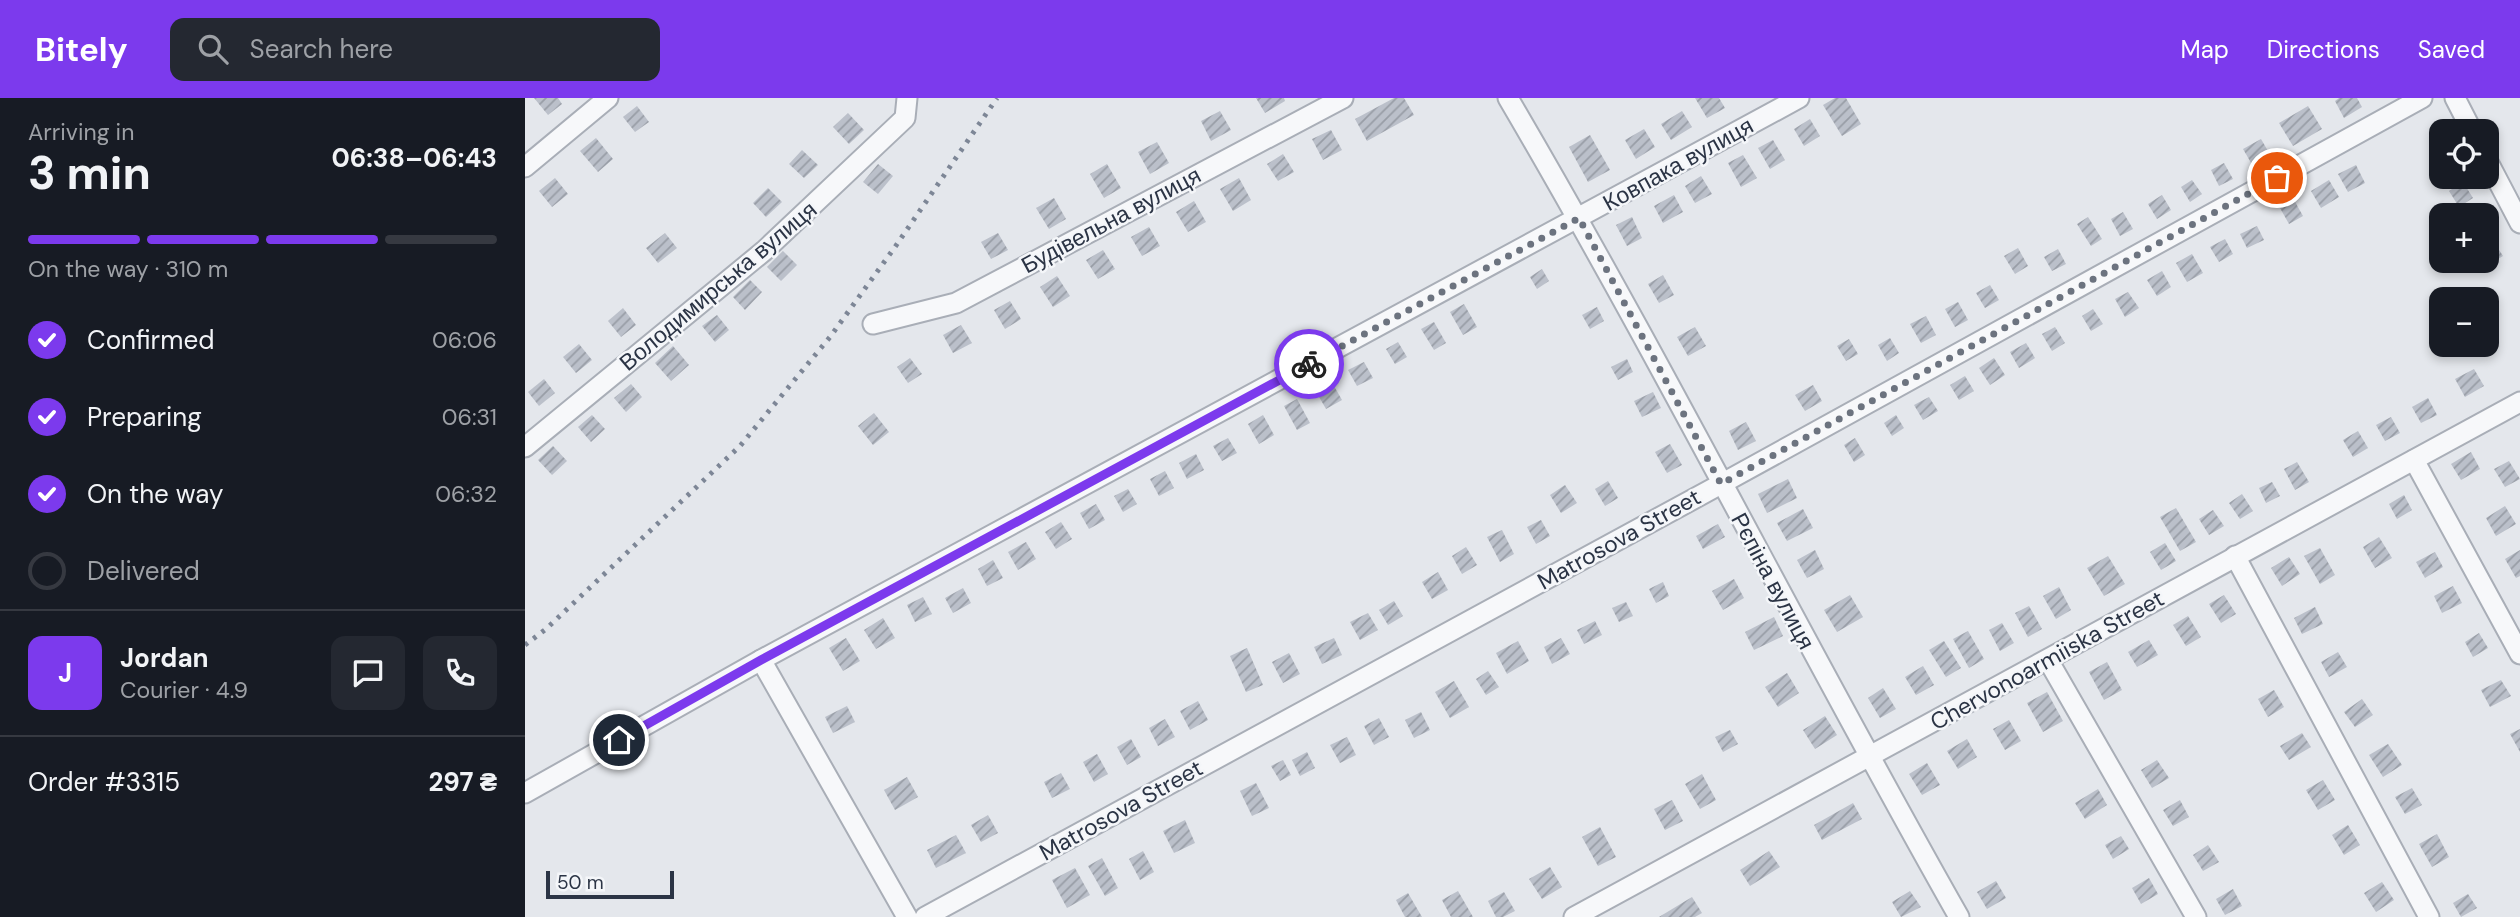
<!DOCTYPE html>
<meta charset="utf-8">
<style>
body{margin:0;font-family:"DM Sans",sans-serif;background:#242831;color:#f1f3f6;height:100vh;display:flex;flex-direction:column;font-size:26px;white-space:nowrap}
*{box-sizing:border-box;margin:0}
p{font-size:23px;color:#9ea1a6}
.icon{flex:none;width:38px;height:38px;fill:none;stroke:currentColor;stroke-width:2;stroke-linecap:round;stroke-linejoin:round}
.map{position:relative;flex:1;overflow:hidden}
.drawer{display:flex;flex-direction:column;background:#171b24;width:525px}
.drawer>*{flex:none}
.fabs{position:absolute;left:1904px;top:21px;display:grid;gap:14px}
.fabs a{display:grid;place-items:center;width:70px;height:70px;border-radius:14px;background:#171b24;box-shadow:0 4px 10px #0003;font-size:35px}
.scale{position:absolute;left:21px;bottom:18px;width:128px;box-sizing:border-box;padding-left:7px;border:4px solid #2b3445;border-top:0;font-size:19px;line-height:24px;white-space:nowrap;color:#2b3445;-webkit-text-stroke:5px #f4f6f9;paint-order:stroke}
.pin{position:absolute;display:grid;place-items:center;width:60px;height:60px;color:#fff;margin:-30px;border:4px solid #fff;border-radius:50%;box-shadow:0 2px 7px #0007}
.courier{position:absolute;display:grid;place-items:center;width:70px;height:70px;margin:-35px;border:5px solid #7c3aed;border-radius:50%;background:#fff;color:#222;box-shadow:0 2px 9px #0007}
.summary em{font-style:normal;font-weight:700}
.summary div{display:flex;flex-direction:column-reverse}
.summary{display:flex;align-items:center;justify-content:space-between;height:119px;padding:0 28px}
h1{font-size:46px;font-weight:700;line-height:52px}
.bar{display:grid;grid-template-columns:repeat(4,1fr);gap:10px 7px;align-content:center;height:84px;padding:0 28px}
.bar i{height:9px;border-radius:5px;background:#363941}
.bar .on{background:#7c3aed}
.bar p{grid-column:span 4}
.line{display:flex;align-items:center;gap:18px;padding:0 28px;border-top:2px solid #363941}
.line div{flex:1}
.round{display:grid;place-items:center;flex:none;width:74px;height:74px;border-radius:14px;background:#242831}
ol{padding:0 28px;list-style:none}
li{display:flex;align-items:center;gap:21px;height:77px}
li p{margin-inline-start:auto}
li .icon{padding:7px;border-radius:50%;background:#7c3aed;color:#fff;stroke-width:4}
li:last-child{color:#9ea1a6}
li i{width:38px;height:38px;border:4px solid #363941;border-radius:50%}
header{display:flex;align-items:center;gap:42px;box-sizing:border-box;height:98px;padding:0 35px;background:#7c3aed;color:#fff}
header strong{font-size:33px}
nav{display:flex;gap:38px;margin-inline-start:auto;font-size:24px}
.search{width:490px;height:63px;background:#242831;display:flex;align-items:center;gap:18px;box-sizing:border-box;padding:0 24px;border-radius:14px;color:#9ea1a6;font-size:26px}
main{display:flex;flex:1;min-height:0}
.map>svg:first-child{display:block}
.building{fill:url(#building-hatch)}
.lines{fill:none;stroke-linecap:round;stroke-linejoin:round}
.minor-casing{stroke:#a9aeb7;stroke-width:23}
.minor{stroke:#f7f8fa;stroke-width:19}
.rail{stroke:#7d8696;stroke-width:5;stroke-dasharray:3.5 7;stroke-linecap:butt}
.done{stroke:#6c737f;stroke-width:7;stroke-dasharray:0 12.6}
.route{stroke:#7c3aed;stroke-width:9}
.labels{text-anchor:middle;dominant-baseline:central;stroke-width:5;stroke-linejoin:round;paint-order:stroke}
.street-label{font-size:23px;fill:#2b3445;stroke:#f4f6f9}
</style>
<header>
<strong>Bitely</strong>
<div class="search"><svg class="icon" aria-label="search" viewBox="0 0 24 24"><circle cx="10" cy="10" r="6"/><path d="M15 15l6 6"/></svg>Search here</div>
<nav><a>Map</a><a>Directions</a><a>Saved</a></nav>
</header>
<main>
<section class="drawer">
<div class="summary"><div><h1>3 min</h1><p>Arriving in</p></div><em>06:38–06:43</em></div>
<div class="bar"><i class="on"></i><i class="on"></i><i class="on"></i><i></i><p>On the way · 310 m</p></div>
<ol>
<li><svg class="icon" aria-label="check" viewBox="0 0 24 24"><path d="M5 12l5 5 9-10"/></svg>Confirmed<p>06:06</p></li>
<li><svg class="icon" aria-label="check" viewBox="0 0 24 24"><path d="M5 12l5 5 9-10"/></svg>Preparing<p>06:31</p></li>
<li><svg class="icon" aria-label="check" viewBox="0 0 24 24"><path d="M5 12l5 5 9-10"/></svg>On the way<p>06:32</p></li>
<li><i></i>Delivered</li>
</ol>
<div class="line" style="height:126px"><b class="round" style="background:#7c3aed;color:#fff">J</b><div><b>Jordan</b><p>Courier · 4.9</p></div><a class="round"><svg class="icon" aria-label="chat" viewBox="0 0 24 24"><path d="M4 5h16v11H9l-5 4z"/></svg></a><a class="round"><svg class="icon" aria-label="phone" viewBox="0 0 24 24"><path d="M5 4h4l2 5-3 2q2 4 5 5l2-3 5 2v4C11 20 4 13 5 4z"/></svg></a></div>
<div class="line" style="height:91px"><div>Order #3315</div><b>297 ₴</b></div>
</section>
<div class="map">
<svg width="1995" height="819" viewBox="0 0 1995 819">
<defs>
<pattern id="building-hatch" width="6" height="6" patternUnits="userSpaceOnUse" patternTransform="scale(1.75)"><rect width="6" height="6" fill="#bbc0ca"/><path d="M-1 1l2-2M0 6l6-6M5 7l2-2" fill="none" stroke="#989da6"/></pattern>
</defs>
<rect width="100%" height="100%" fill="#e4e7ec"/>
<!-- building -->
<g class="building">
<path d="M9,0H33L37,6L23,17Z"/>
<path d="M731,0H759L760,3L740,15Z"/>
<path d="M869,0H879L889,17L842,43L830,21Z"/>
<path d="M1170,0H1194L1200,10L1182,20Z"/>
<path d="M1310,0H1321L1336,26L1317,38L1298,7Z"/>
<path d="M1814,0H1832L1837,9L1819,20L1810,3Z"/>
<path d="M112,8L124,24L110,34L98,19Z"/>
<path d="M1783,8L1797,31L1768,48L1754,25Z"/>
<path d="M695,13L706,32L686,43L676,23Z"/>
<path d="M1157,13L1167,29L1146,42L1136,26Z"/>
<path d="M323,15L339,32L324,46L308,29Z"/>
<path d="M1285,21L1295,38L1279,48L1269,31Z"/>
<path d="M1119,31L1130,49L1111,61L1100,42Z"/>
<path d="M806,32L817,52L798,62L787,41Z"/>
<path d="M1065,37L1085,72L1063,84L1044,49Z"/>
<path d="M71,40L88,61L73,74L55,53Z"/>
<path d="M1736,41L1747,60L1729,70L1718,51Z"/>
<path d="M1248,42L1260,62L1245,71L1233,50Z"/>
<path d="M632,44L644,65L625,76L613,54Z"/>
<path d="M277,52L293,67L279,80L264,66Z"/>
<path d="M758,56L769,74L753,83L742,66Z"/>
<path d="M1218,57L1232,80L1216,89L1203,65Z"/>
<path d="M1916,63V79H1931L1918,86L1907,68Z"/>
<path d="M1699,65L1708,81L1694,88L1686,72Z"/>
<path d="M353,66L368,78L353,96L338,84Z"/>
<path d="M582,66L596,90L579,100L565,76Z"/>
<path d="M1831,67L1840,85L1823,94L1813,76Z"/>
<path d="M1176,78L1187,96L1170,105L1160,88Z"/>
<path d="M30,80L43,96L27,109L14,93Z"/>
<path d="M714,80L726,102L708,113L695,91Z"/>
<path d="M1667,82L1677,96L1665,104L1656,89Z"/>
<path d="M1804,82L1814,99L1796,110L1786,93Z"/>
<path d="M1938,84L1948,100L1934,109L1924,93Z"/>
<path d="M243,90L257,104L241,119L228,105Z"/>
<path d="M1149,97L1158,114L1138,125L1129,108Z"/>
<path d="M1637,97L1646,112L1632,121L1623,106Z"/>
<path d="M529,100L541,121L524,131L511,110Z"/>
<path d="M1769,102L1778,118L1764,126L1755,110Z"/>
<path d="M669,103L681,124L663,134L651,114Z"/>
<path d="M1598,114L1608,131L1595,138L1586,121Z"/>
<path d="M1107,119L1117,140L1102,148L1091,127Z"/>
<path d="M1563,119L1577,141L1566,148L1552,126Z"/>
<path d="M1732,128L1739,142L1722,150L1715,136Z"/>
<path d="M624,129L635,148L617,158L606,139Z"/>
<path d="M140,135L152,150L133,165L121,150Z"/>
<path d="M473,135L483,152L466,161L456,144Z"/>
<path d="M1700,141L1708,156L1694,164L1685,149Z"/>
<path d="M1967,141L1978,158L1953,173L1947,163H1962V144Z"/>
<path d="M1493,150L1503,168L1490,176L1479,158Z"/>
<path d="M1533,151L1541,166L1527,173L1519,159Z"/>
<path d="M578,152L590,171L573,181L561,162Z"/>
<path d="M258,153L272,167L256,183L242,169Z"/>
<path d="M1667,156L1678,175L1662,184L1651,165Z"/>
<path d="M1017,171L1024,183L1012,191L1005,179Z"/>
<path d="M1637,173L1646,189L1632,198L1622,182Z"/>
<path d="M1138,177L1149,197L1134,205L1123,186Z"/>
<path d="M532,178L545,198L528,209L515,189Z"/>
<path d="M225,182L237,194L220,212L208,199Z"/>
<path d="M1465,187L1474,202L1460,210L1451,195Z"/>
<path d="M1603,194L1614,210L1600,219L1590,201Z"/>
<path d="M485,203L496,221L480,231L469,212Z"/>
<path d="M1433,204L1443,222L1430,229L1420,211Z"/>
<path d="M939,206L952,229L938,237L925,214Z"/>
<path d="M1072,209L1079,223L1065,231L1057,217Z"/>
<path d="M98,210L111,227L96,239L83,223Z"/>
<path d="M1568,211L1578,226L1566,233L1557,218Z"/>
<path d="M192,217L204,232L190,244L177,228Z"/>
<path d="M1401,218L1411,237L1396,245L1385,226Z"/>
<path d="M909,224L921,245L909,252L896,231Z"/>
<path d="M436,227L447,245L428,255L418,237Z"/>
<path d="M1170,229L1181,248L1163,258L1152,239Z"/>
<path d="M1530,229L1540,245L1527,253L1517,236Z"/>
<path d="M1365,240L1374,255L1362,263L1353,247Z"/>
<path d="M1324,241L1333,256L1321,263L1312,248Z"/>
<path d="M873,244L882,259L870,266L861,251Z"/>
<path d="M1501,245L1510,260L1494,270L1485,254Z"/>
<path d="M54,246L67,262L51,275L38,259Z"/>
<path d="M148,248L164,267L146,283L130,265Z"/>
<path d="M385,260L397,276L383,285L372,269Z"/>
<path d="M1469,260L1480,277L1465,287L1454,270Z"/>
<path d="M1102,261L1108,274L1093,282L1086,269Z"/>
<path d="M839,264L848,280L832,288L823,272Z"/>
<path d="M1949,271L1959,288L1940,299L1930,281Z"/>
<path d="M1440,278L1449,293L1434,302L1425,287Z"/>
<path d="M19,281L30,295L14,308L3,294Z"/>
<path d="M805,281L817,302L801,311L789,290Z"/>
<path d="M106,286L117,299L101,314L89,300Z"/>
<path d="M1288,287L1297,303L1280,313L1270,297Z"/>
<path d="M1128,294L1136,310L1117,319L1109,303Z"/>
<path d="M1404,299L1413,313L1398,322L1389,307Z"/>
<path d="M1903,300L1912,317L1896,325L1887,309Z"/>
<path d="M772,301L785,325L772,332L759,308Z"/>
<path d="M349,315L364,334L348,347L333,328Z"/>
<path d="M67,317L80,331L66,344L53,329Z"/>
<path d="M738,317L749,337L734,346L723,326Z"/>
<path d="M1371,317L1379,330L1367,338L1359,325Z"/>
<path d="M1866,319L1875,335L1860,343L1851,327Z"/>
<path d="M1221,324L1231,343L1213,352L1204,333Z"/>
<path d="M1833,333L1843,350L1828,359L1818,342Z"/>
<path d="M703,340L712,355L697,363L688,348Z"/>
<path d="M1330,340L1340,357L1329,364L1319,347Z"/>
<path d="M1145,346L1157,367L1142,375L1130,354Z"/>
<path d="M28,348L42,363L27,377L13,362Z"/>
<path d="M1946,354L1955,371L1936,382L1926,366Z"/>
<path d="M671,356L679,372L662,381L654,365Z"/>
<path d="M1984,363L1995,381L1980,389L1969,371Z"/>
<path d="M1772,364L1784,384L1770,392L1759,371Z"/>
<path d="M640,373L649,390L634,398L625,381Z"/>
<path d="M1263,381L1272,400L1242,415L1233,396Z"/>
<path d="M1083,383L1093,400L1080,408L1070,391Z"/>
<path d="M1747,384L1755,398L1741,405L1734,390Z"/>
<path d="M1040,387L1052,405L1036,415L1025,397Z"/>
<path d="M603,391L612,406L598,414L589,398Z"/>
<path d="M1717,396L1728,413L1715,421L1704,405Z"/>
<path d="M1879,397L1887,412L1872,421L1864,406Z"/>
<path d="M571,406L580,422L564,431L555,415Z"/>
<path d="M1980,408L1991,426L1971,438L1961,420Z"/>
<path d="M1651,410L1671,444L1655,453L1635,419Z"/>
<path d="M1278,411L1288,430L1262,443L1252,425Z"/>
<path d="M1688,412L1699,428L1684,437L1674,421Z"/>
<path d="M1016,422L1025,438L1011,446L1002,429Z"/>
<path d="M536,424L547,441L531,451L520,434Z"/>
<path d="M1193,426L1200,439L1178,451L1171,438Z"/>
<path d="M977,432L989,456L975,464L962,439Z"/>
<path d="M1854,439L1867,460L1850,470L1838,449Z"/>
<path d="M501,444L511,461L493,472L483,454Z"/>
<path d="M1640,445L1651,463L1636,472L1625,454Z"/>
<path d="M941,449L952,467L937,476L927,458Z"/>
<path d="M1795,450L1810,477L1795,486L1779,458Z"/>
<path d="M1290,452L1299,471L1282,480L1272,462Z"/>
<path d="M1995,452V478L1991,480L1980,461Z"/>
<path d="M1910,454L1918,469L1900,480L1891,464Z"/>
<path d="M1583,458L1600,486L1579,498L1562,470Z"/>
<path d="M1764,459L1775,476L1757,488L1746,470Z"/>
<path d="M468,462L478,480L462,488L453,471Z"/>
<path d="M913,474L923,492L907,501L897,484Z"/>
<path d="M1209,481L1219,500L1198,512L1187,493Z"/>
<path d="M1138,484L1144,498L1131,505L1124,491Z"/>
<path d="M1928,488L1937,505L1917,515L1909,498Z"/>
<path d="M1534,489L1546,512L1531,521L1518,498Z"/>
<path d="M438,490L446,505L428,515L420,500Z"/>
<path d="M1325,497L1338,519L1312,534L1299,512Z"/>
<path d="M1699,497L1711,516L1696,525L1684,506Z"/>
<path d="M398,499L407,516L390,524L382,507Z"/>
<path d="M869,503L878,518L863,527L854,512Z"/>
<path d="M1101,504L1108,518L1094,524L1087,510Z"/>
<path d="M1504,508L1517,531L1503,539L1490,515Z"/>
<path d="M1790,509L1798,526L1777,536L1769,520Z"/>
<path d="M843,515L853,532L835,542L825,524Z"/>
<path d="M1663,518L1676,539L1661,548L1648,527Z"/>
<path d="M1249,519L1258,538L1229,552L1220,534Z"/>
<path d="M358,520L370,540L351,551L339,532Z"/>
<path d="M1070,523L1077,537L1059,546L1052,532Z"/>
<path d="M1477,525L1489,545L1475,553L1464,532Z"/>
<path d="M1443,533L1459,561L1444,570L1428,541Z"/>
<path d="M1954,535L1963,550L1948,559L1940,544Z"/>
<path d="M321,540L335,563L318,573L304,550Z"/>
<path d="M809,540L817,557L797,566L789,549Z"/>
<path d="M1036,540L1045,556L1027,566L1019,549Z"/>
<path d="M1624,542L1633,557L1612,569L1603,554Z"/>
<path d="M993,543L1004,563L982,576L971,555Z"/>
<path d="M1419,543L1436,570L1421,579L1404,552Z"/>
<path d="M722,550L738,587L721,594L705,558Z"/>
<path d="M1813,554L1822,569L1804,579L1796,564Z"/>
<path d="M764,555L775,576L758,585L747,564Z"/>
<path d="M1582,564L1597,592L1579,602L1564,574Z"/>
<path d="M1398,568L1409,587L1391,597L1380,579Z"/>
<path d="M963,573L974,589L961,597L951,581Z"/>
<path d="M1262,575L1274,595L1253,609L1240,589Z"/>
<path d="M1976,582L1986,598L1965,609L1956,592Z"/>
<path d="M929,583L944,609L925,620L910,594Z"/>
<path d="M1358,590L1371,611L1355,620L1343,600Z"/>
<path d="M1749,592L1759,609L1743,619L1733,601Z"/>
<path d="M1522,594L1538,623L1518,634L1502,605Z"/>
<path d="M1837,601L1848,617L1830,629L1819,614Z"/>
<path d="M673,603L683,622L665,632L655,613Z"/>
<path d="M322,608L330,624L308,635L300,619Z"/>
<path d="M896,614L905,632L889,640L880,622Z"/>
<path d="M1300,618L1312,637L1290,651L1278,632Z"/>
<path d="M854,620L864,639L849,647L839,628Z"/>
<path d="M640,621L650,639L633,648L624,630Z"/>
<path d="M1484,622L1496,643L1480,652L1468,631Z"/>
<path d="M1995,631V654L1985,636Z"/>
<path d="M1205,632L1213,646L1198,654L1190,639Z"/>
<path d="M1777,635L1786,649L1764,662L1755,648Z"/>
<path d="M822,639L831,657L815,665L805,647Z"/>
<path d="M606,641L616,659L602,667L592,649Z"/>
<path d="M1442,641L1452,659L1433,671L1422,653Z"/>
<path d="M1863,646L1877,667L1858,679L1844,657Z"/>
<path d="M782,654L790,670L775,678L767,662Z"/>
<path d="M572,656L583,676L569,684L558,664Z"/>
<path d="M758,662L766,677L755,683L746,668Z"/>
<path d="M1632,662L1644,680L1627,690L1616,672Z"/>
<path d="M1402,665L1415,687L1397,697L1384,676Z"/>
<path d="M536,675L545,691L527,700L519,684Z"/>
<path d="M1177,676L1191,702L1175,711L1160,686Z"/>
<path d="M382,679L393,699L370,712L359,692Z"/>
<path d="M1798,682L1810,702L1793,712L1781,692Z"/>
<path d="M731,685L744,710L727,718L715,693Z"/>
<path d="M1887,690L1897,707L1880,716L1870,699Z"/>
<path d="M1573,691L1582,707L1560,721L1550,705Z"/>
<path d="M1147,702L1158,723L1140,732L1129,711Z"/>
<path d="M1655,702L1664,719L1648,728L1638,712Z"/>
<path d="M1328,705L1337,721L1297,742L1289,727Z"/>
<path d="M463,717L473,735L456,744L446,727Z"/>
<path d="M660,722L670,745L649,755L638,733Z"/>
<path d="M1823,727L1835,747L1819,757L1807,737Z"/>
<path d="M1075,729L1091,759L1073,768L1057,739Z"/>
<path d="M1912,736L1924,759L1907,769L1894,746Z"/>
<path d="M431,737L441,755L411,770L402,752Z"/>
<path d="M1596,738L1604,751L1588,761L1580,747Z"/>
<path d="M1683,747L1694,764L1678,773L1668,757Z"/>
<path d="M618,753L629,774L615,782L604,761Z"/>
<path d="M1244,753L1255,769L1225,788L1215,772Z"/>
<path d="M577,760L593,790L580,798L563,768Z"/>
<path d="M1025,769L1037,789L1017,801L1004,781Z"/>
<path d="M550,770L565,797L542,810L527,782Z"/>
<path d="M1624,780L1633,796L1616,806L1607,790Z"/>
<path d="M1471,783L1481,800L1462,811L1452,794Z"/>
<path d="M1857,784L1869,802L1851,814L1839,795Z"/>
<path d="M1708,791L1717,808L1700,817L1691,801Z"/>
<path d="M933,793L948,819H926L917,802Z"/>
<path d="M1385,793L1396,809L1376,819L1367,804Z"/>
<path d="M979,794L990,813L978,819H971L963,803Z"/>
<path d="M883,795L897,819H880L871,802Z"/>
<path d="M1943,796L1952,810L1936,819L1928,805Z"/>
<path d="M1167,799L1177,815L1170,819H1134Z"/>
</g>
<g class="lines">
<defs>
<g id="minor">
<path d="M983,0C1141,269 1280,548 1434,819"/>
<path d="M1930,0L1947,33"/>
<path d="M1962,62L1995,125"/>
<path d="M0,69L83,0"/>
<path d="M348,226L431,205L818,0"/>
<path d="M0,349L239,153L380,20L382,0"/>
<path d="M1889,362L1995,556"/>
<path d="M1710,458L1904,819"/>
<path d="M236,562L382,819"/>
<path d="M1523,562L1671,819"/>
<path d="M0,695L236,562L1274,0"/>
<path d="M400,819L1196,386L1897,0"/>
<path d="M1049,819L1995,304"/>
</g>
</defs>
<!-- minor casing -->
<use href="#minor" class="minor-casing"/>
<!-- minor -->
<use href="#minor" class="minor"/>
<!-- rail -->
<path class="rail" d="M0,547L21,531L215,348L305,239L370,149L472,0"/>
</g>
<g class="lines">
<!-- done -->
<path class="done" d="M784,266L1054,120L1196,386L1752,80"/>
<!-- route -->
<path class="route" d="M94,642L236,562L784,266"/>
</g>
<g class="labels">
<!-- street labels -->
<g class="street-label">
<text transform="translate(1153 66) rotate(-29)">Ковпака вулиця</text>
<text transform="translate(586 122) rotate(-28)">Будівельна вулиця</text>
<text transform="translate(193 188) rotate(-40)">Володимирська вулиця</text>
<text transform="translate(1094 441) rotate(-29)">Matrosova Street</text>
<text transform="translate(1248 483) rotate(62)">Рєпіна вулиця</text>
<text transform="translate(1522 562) rotate(-29)">Chervonoarmiiska Street</text>
<text transform="translate(596 712) rotate(-29)">Matrosova Street</text>
</g>
</g>
</svg>
<div class="fabs">
<a><svg class="icon" aria-label="locate" viewBox="0 0 24 24"><circle cx="12" cy="12" r="6"/><path d="M12 2v4M12 18v4M2 12h4M18 12h4"/></svg></a>
<a>+</a>
<a>−</a>
</div>
<div class="scale">50 m</div>
<div class="pin" style="left:1752px;top:80px;background:#ea580c"><svg class="icon" aria-label="bag" viewBox="0 0 24 24"><path d="M5 8h14l-1 12H6zM9 8a3 3 0 0 1 6 0"/></svg></div>
<div class="pin" style="left:94px;top:642px;background:#1f2937"><svg class="icon" aria-label="home" viewBox="0 0 24 24"><path d="M3 11l9-7 9 7M6 9v11h12V9"/></svg></div>
<div class="courier" style="left:784px;top:266px"><svg class="icon" aria-label="bike" viewBox="0 0 24 24"><circle cx="6" cy="16" r="4"/><circle cx="18" cy="16" r="4"/><path d="M6 16l4-8h5l3 8M10 8l3 8H6M13 5h3"/></svg></div>
</div>
</main>
